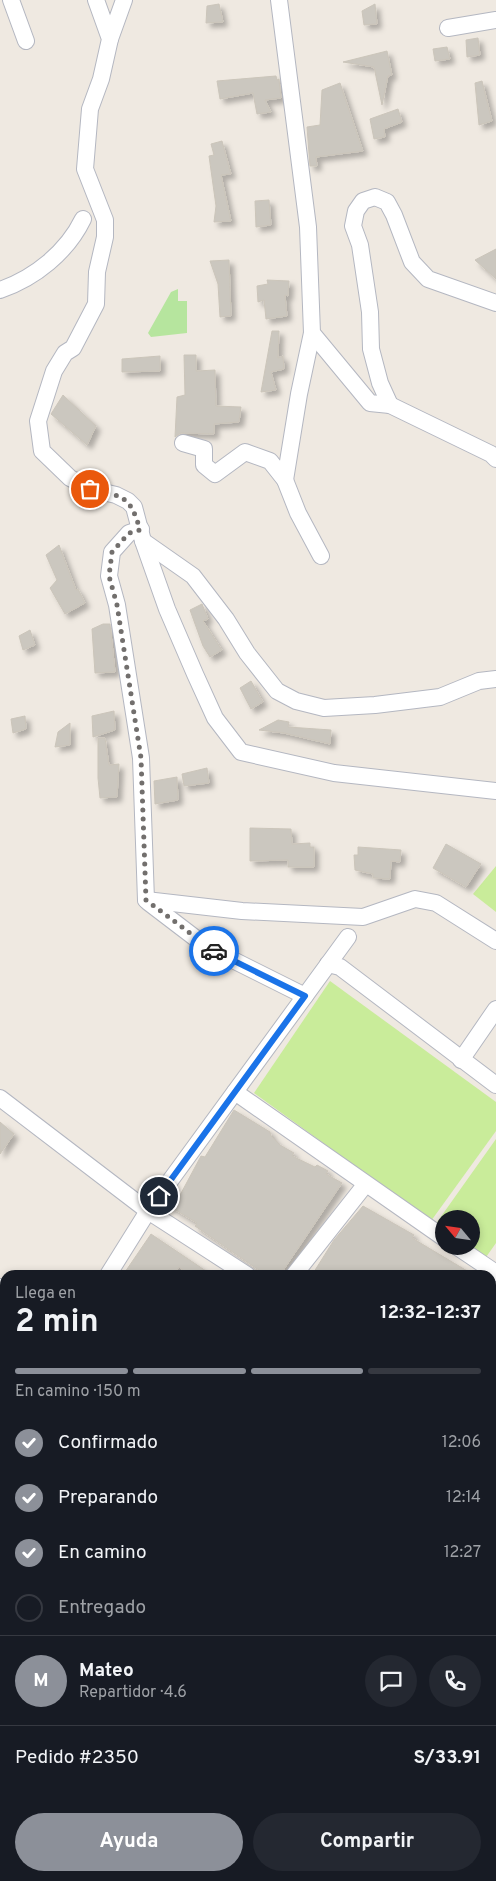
<!DOCTYPE html>
<html lang="es">
<meta charset="utf-8">
<style>
body{margin:0;font-family:Overpass,sans-serif;background:#242831;color:#f1f3f6;height:100vh;display:flex;flex-direction:column;font-size:19px;white-space:nowrap}
*{box-sizing:border-box;margin:0}
p{font-size:16px;color:#9ea1a6}
.icon{flex:none;width:28px;height:28px;fill:none;stroke:currentColor;stroke-width:2;stroke-linecap:round;stroke-linejoin:round}
.map{position:relative;flex:1;overflow:hidden}
.drawer{position:absolute;left:0px;top:1270px;width:496px;height:611px;display:flex;flex-direction:column;background:#171b24;border-radius:15px 15px 0 0;box-shadow:0 2px 8px #0003}
.drawer>*{flex:none}
.needle{width:32px;rotate:299deg}
.buttons{position:absolute;left:435px;top:1210px;display:grid;gap:10px}
.buttons a{display:grid;place-items:center;width:45px;height:45px;border-radius:50%;background:#171b24;box-shadow:0 2px 8px #0003;font-size:25px}
.pin{position:absolute;display:grid;place-items:center;width:42px;height:42px;color:#fff;margin:-21px;border:2px solid #fff;border-radius:50%;box-shadow:0 1px 5px #0007}
.courier{position:absolute;display:grid;place-items:center;width:50px;height:50px;margin:-25px;border:4px solid #1a73e8;border-radius:50%;background:#fff;color:#222;box-shadow:0 1px 6px #0007}
.headline em{font-style:normal;font-weight:700}
.headline div{display:flex;flex-direction:column-reverse}
.headline{display:flex;align-items:center;justify-content:space-between;height:85px;padding:0 15px}
h1{font-size:32px;font-weight:700;line-height:38px}
.bar{display:grid;grid-template-columns:repeat(4,1fr);gap:8px 5px;align-content:center;height:60px;padding:0 15px}
.bar i{height:6px;border-radius:4px;background:#363941}
.bar .active{background:#8c9099}
.bar p{grid-column:span 4}
.line{display:flex;align-items:center;gap:12px;padding:0 15px;border-top:1px solid #363941}
.line div{flex:1}
.round{display:grid;place-items:center;flex:none;width:52px;height:52px;border-radius:26px;background:#242831}
ol{padding:0 15px;list-style:none}
li{display:flex;align-items:center;gap:15px;height:55px}
li p{margin-inline-start:auto}
li .icon{padding:5px;border-radius:50%;background:#8c9099;color:#fff;stroke-width:4}
li:last-child{color:#9ea1a6}
li i{width:28px;height:28px;border:2px solid #363941;border-radius:50%}
.button{display:flex;gap:10px;margin-top:auto;padding:10px 15px}
.button a{flex:1;height:58px;border-radius:30px;background:#8c9099;color:#fff;font-size:20px;font-weight:700;line-height:58px;text-align:center}
.button a+a{background:#242831;color:#f1f3f6}
.map>svg:first-child{display:block}
.green{fill:#b6e59e}
.pitch{fill:#c9ec9a}
.building{fill:#cbc7bf;stroke:#cbc5ba;filter:url(#shadow)}
.lines{fill:none;stroke-linecap:round;stroke-linejoin:round}
.minor-casing{stroke:#b4b7c1;stroke-width:18}
.minor{stroke:#fff;stroke-width:16}
.done{stroke:#726f6d;stroke-width:5;stroke-dasharray:0 9}
.route{stroke:#1a73e8;stroke-width:6}
</style>
<div class="map">
<svg width="496" height="1881" viewBox="0 0 496 1881">
<defs>
<filter id="shadow"><feDropShadow dx="4.5" dy="4.5" stdDeviation="2.5" flood-color="#0004"/></filter>
</defs>
<rect width="100%" height="100%" fill="#efe9e1"/>
<!-- green -->
<path class="green" d="M178,289V301H187V333L151,337L148,333L171,292Z"/>
<!-- pitch -->
<g class="pitch">
<path d="M496,866V912L473,894Z"/>
<path d="M330,981L496,1102V1131L431,1221L254,1093Z"/>
<path d="M496,1139V1243L484,1260L465,1246H471V1219H444V1231L435,1225Z"/>
</g>
<!-- building -->
<g class="building">
<path d="M219,4L223,22L206,23L207,6Z"/>
<path d="M375,4L377,24L364,25L362,11Z"/>
<path d="M478,38L480,55L467,57L466,40Z"/>
<path d="M447,47L450,59L435,61L433,49Z"/>
<path d="M387,51L392,75L388,76L382,105L374,67L343,62Z"/>
<path d="M276,76L277,80L279,79L281,98L265,100L271,112L257,114L253,93L220,99L217,81Z"/>
<path d="M482,81L492,121L479,125L475,83Z"/>
<path d="M340,83L363,151L316,157L317,166H310L307,127L320,125L322,90Z"/>
<path d="M398,109L402,122L384,129L385,137L374,139L370,119Z"/>
<path d="M222,141L231,174L221,175L231,221L214,222L216,206L209,156L214,155L211,144Z"/>
<path d="M269,200L271,225L256,227L255,201Z"/>
<path d="M496,249V279L475,260Z"/>
<path d="M229,260L231,316L220,317L218,284L210,261Z"/>
<path d="M267,280L289,281L288,296L285,295L287,316L266,319L264,300L258,302L257,286L268,284Z"/>
<path d="M272,331H279L278,358L283,356L284,369L271,372L276,390L261,392Z"/>
<path d="M184,355H196V371L215,370L216,406L241,407L239,422L214,424V434L181,433L175,437L177,397L185,395Z"/>
<path d="M160,356V371L122,372V359Z"/>
<path d="M63,395L96,426L87,445L51,414Z"/>
<path d="M59,545L76,590L78,589L85,603L65,614L50,588L57,580L46,555Z"/>
<path d="M202,604L208,619L203,621L222,650L210,657L203,646L190,610Z"/>
<path d="M103,624H110L115,672L95,673L92,629Z"/>
<path d="M30,630L35,645L23,650L19,636Z"/>
<path d="M251,681L263,702L251,709L240,688Z"/>
<path d="M114,711L115,730L93,737L92,716Z"/>
<path d="M25,716L26,729L13,733L11,719Z"/>
<path d="M278,720L289,722L288,727L331,730L330,744L284,733L259,730Z"/>
<path d="M70,723V745L55,747L58,732Z"/>
<path d="M98,738H105L109,765L119,764L117,797L100,798L98,778Z"/>
<path d="M207,768L209,783L184,786L182,774Z"/>
<path d="M177,777L178,800L155,804L154,781Z"/>
<path d="M250,828L291,829L292,844L310,843V847H314V867H288V860L250,861Z"/>
<path d="M446,844L481,864L466,887L433,868Z"/>
<path d="M358,847L401,850L400,862L391,861L390,879L373,878V874L355,870L354,855H358Z"/>
<path d="M234,1110L270,1132L271,1136L280,1145L294,1153L292,1156L315,1167L317,1165L328,1171L326,1174L342,1183L280,1275H266L195,1226L197,1223L169,1206L176,1194L179,1197L201,1156L205,1157Z"/>
<path d="M0,1122L14,1134L0,1154Z"/>
<path d="M363,1206L414,1235L412,1238L474,1275H312L334,1240Z"/>
<path d="M151,1234L212,1275H190L179,1267L174,1275H123Z"/>
</g>
<g class="lines">
<defs>
<g id="minor">
<path d="M11,0L26,41"/>
<path d="M96,0L110,39L101,79L90,109L85,169L105,220V237L97,272L96,304L73,348L65,353L54,371L38,421L42,451L70,478L91,489L116,495L128,501L134,507L143,541L167,609L195,674L215,718L241,752L334,773L496,791"/>
<path d="M279,0L308,227L312,333L370,403L390,405L491,454L496,459"/>
<path d="M448,28L496,20"/>
<path d="M110,39L124,0"/>
<path d="M0,290C35,278 67,252 83,219"/>
<path d="M390,405L380,383L371,349L370,312L360,245L353,226L356,211L363,201L375,197L387,202L394,215L412,262L428,279L496,303"/>
<path d="M183,443L204,449V465L215,474L245,452L270,461L285,480L298,513L321,556"/>
<path d="M285,480L299,394L312,333"/>
<path d="M141,529L129,533L112,552L109,576L117,605L141,758L146,900"/>
<path d="M143,541L193,576L226,619L247,653L277,691L296,701L324,708L375,705L440,697L479,681L496,679"/>
<path d="M146,900L242,911L363,917L415,899L436,903L496,941"/>
<path d="M148,902L207,947L305,996"/>
<path d="M328,964L340,967L496,1085"/>
<path d="M461,1060L496,1009"/>
<path d="M235,1092L444,1238"/>
<path d="M0,1098L148,1211L247,1275"/>
<path d="M456,1246L496,1273"/>
<path d="M108,1275L148,1211L348,937"/>
<path d="M294,1275L365,1185"/>
<path d="M0,1287L5,1291"/>
<path d="M0,1441L5,1433"/>
<path d="M491,1444L496,1448"/>
<path d="M0,1481L5,1486"/>
<path d="M491,1545L496,1539"/>
<path d="M0,1585L5,1579"/>
<path d="M491,1652L496,1655"/>
<path d="M491,1673L496,1676"/>
<path d="M0,1763L5,1765"/>
<path d="M491,1858L496,1862"/>
<path d="M131,1876L137,1881"/>
</g>
</defs>
<!-- minor casing -->
<use href="#minor" class="minor-casing"/>
<!-- minor -->
<use href="#minor" class="minor"/>
</g>
<g class="lines">
<!-- done -->
<path class="done" d="M90,489C124,497 130,495 140,530L129,533L112,552L109,576L117,605L141,758L146,900L214,951"/>
<!-- route -->
<path class="route" d="M159,1196L305,996L214,951"/>
</g>
</svg>
<div class="buttons">
<a><svg class="needle" viewBox="-14 -14 28 28"><path d="M0-13l5 13h-10z" fill="#e53935"/><path d="M0 13l5-13h-10z" fill="#9ea1a6"/></svg></a>
</div>
<div class="pin" style="left:90px;top:489px;background:#ea580c"><svg class="icon" aria-label="bag" viewBox="0 0 24 24"><path d="M5 8h14l-1 12H6zM9 8a3 3 0 0 1 6 0"/></svg></div>
<div class="pin" style="left:159px;top:1196px;background:#1f2937"><svg class="icon" aria-label="home" viewBox="0 0 24 24"><path d="M3 11l9-7 9 7M6 9v11h12V9"/></svg></div>
<div class="courier" style="left:214px;top:951px"><svg class="icon" aria-label="car" viewBox="0 0 24 24"><path d="M5 17H2v-5l4-1 3-4h7l3 4 3 1v5h-3M9 17h6M6 11h13"/><circle cx="7" cy="17" r="2"/><circle cx="17" cy="17" r="2"/></svg></div>
<section class="drawer">
<div class="headline"><div><h1>2 min</h1><p>Llega en</p></div><em>12:32–12:37</em></div>
<div class="bar"><i class="active"></i><i class="active"></i><i class="active"></i><i></i><p>En camino · 150 m</p></div>
<ol>
<li><svg class="icon" aria-label="check" viewBox="0 0 24 24"><path d="M5 12l5 5 9-10"/></svg>Confirmado<p>12:06</p></li>
<li><svg class="icon" aria-label="check" viewBox="0 0 24 24"><path d="M5 12l5 5 9-10"/></svg>Preparando<p>12:14</p></li>
<li><svg class="icon" aria-label="check" viewBox="0 0 24 24"><path d="M5 12l5 5 9-10"/></svg>En camino<p>12:27</p></li>
<li><i></i>Entregado</li>
</ol>
<div class="line" style="height:90px"><b class="round" style="background:#8c9099;color:#fff">M</b><div><b>Mateo</b><p>Repartidor · 4.6</p></div><a class="round"><svg class="icon" aria-label="chat" viewBox="0 0 24 24"><path d="M4 5h16v11H9l-5 4z"/></svg></a><a class="round"><svg class="icon" aria-label="phone" viewBox="0 0 24 24"><path d="M5 4h4l2 5-3 2q2 4 5 5l2-3 5 2v4C11 20 4 13 5 4z"/></svg></a></div>
<div class="line" style="height:65px"><div>Pedido #2350</div><b>S/33.91</b></div>
<div class="button"><a>Ayuda</a><a>Compartir</a></div>
</section>
</div>
